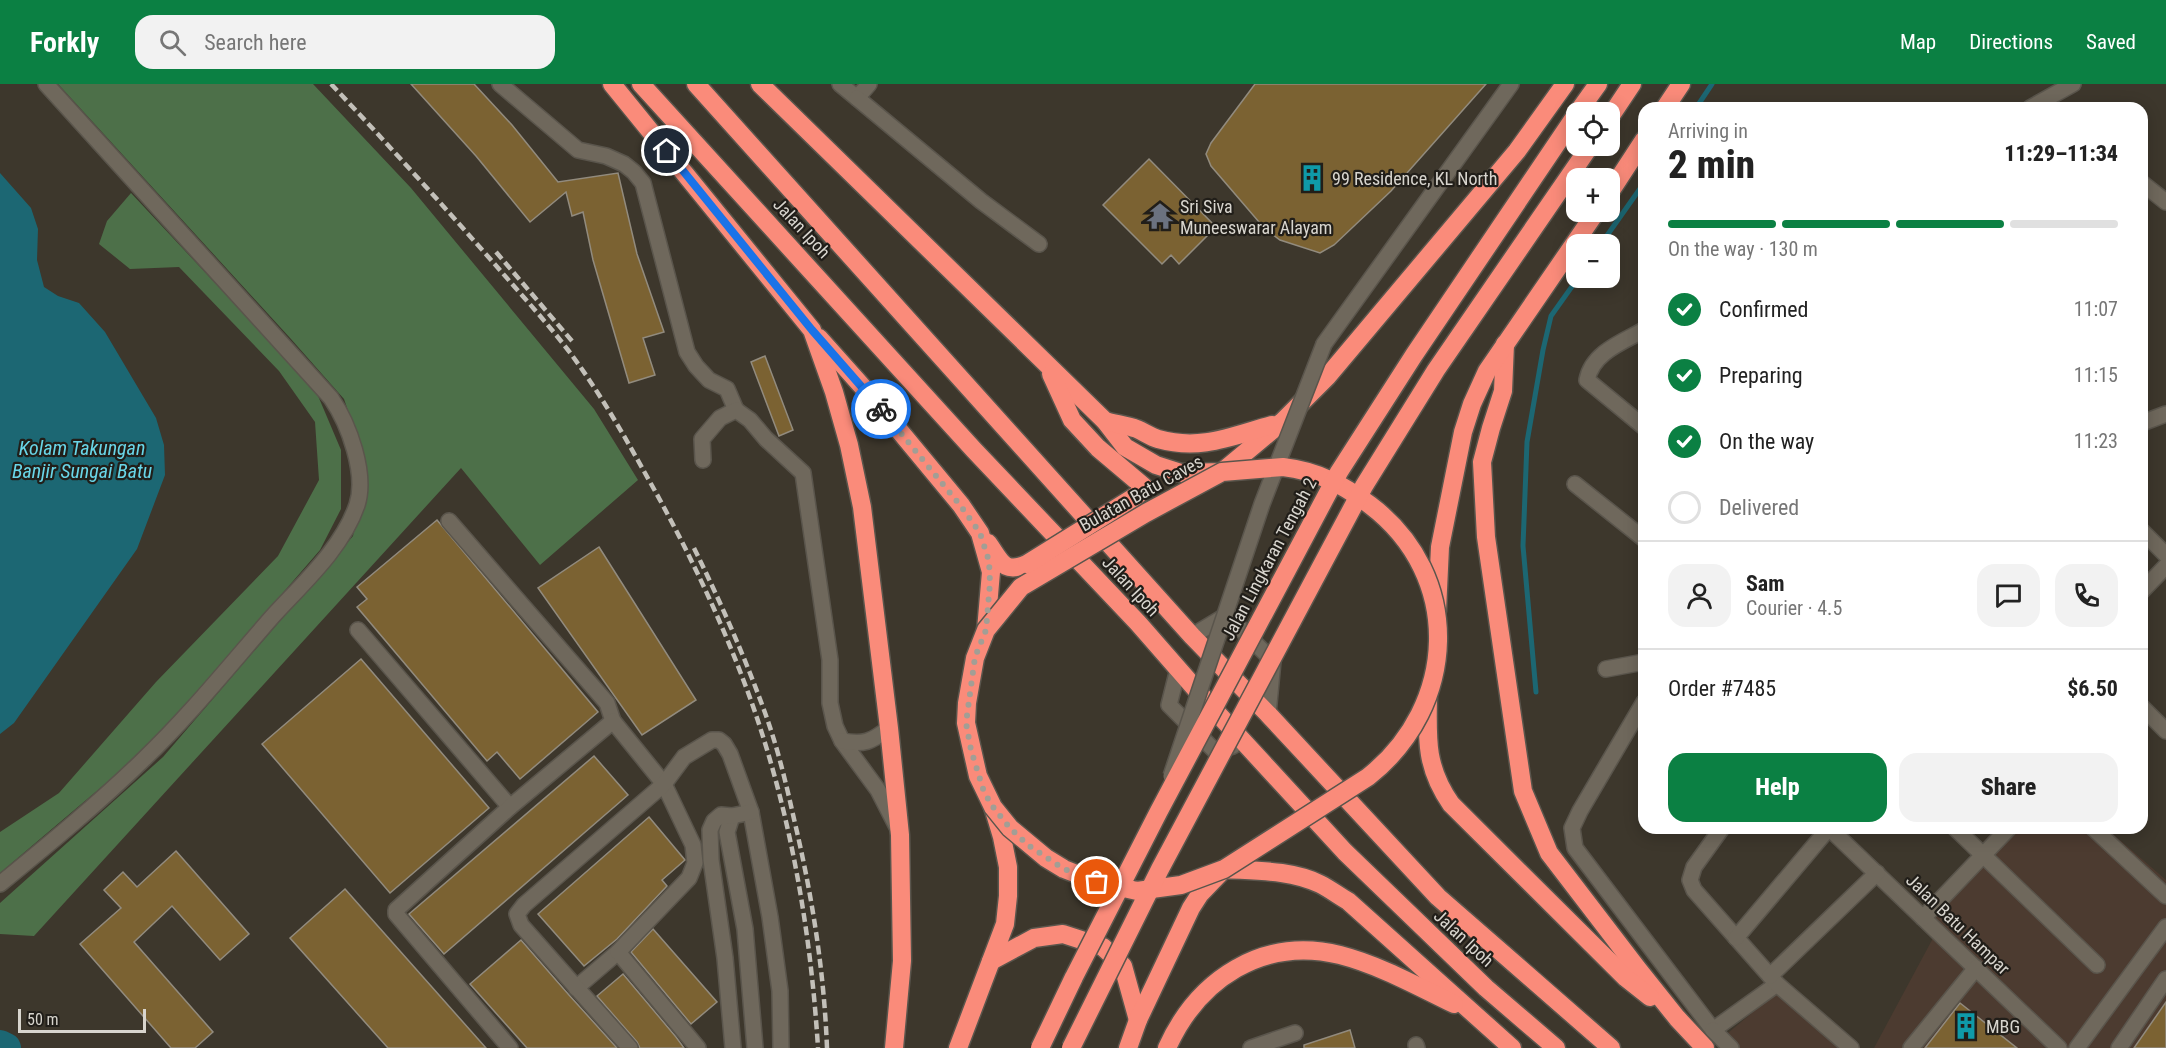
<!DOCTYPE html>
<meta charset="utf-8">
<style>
body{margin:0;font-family:"Roboto Condensed",sans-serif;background:#f2f2f2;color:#222;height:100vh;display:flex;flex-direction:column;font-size:22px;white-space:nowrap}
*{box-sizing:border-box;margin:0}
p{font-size:20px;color:#767676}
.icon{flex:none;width:33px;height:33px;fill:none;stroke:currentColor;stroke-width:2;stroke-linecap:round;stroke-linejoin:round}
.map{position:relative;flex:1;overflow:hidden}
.side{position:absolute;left:1638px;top:18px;width:510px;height:732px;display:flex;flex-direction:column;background:#fff;border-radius:18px;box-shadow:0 3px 15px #0003}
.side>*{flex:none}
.buttons{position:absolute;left:1566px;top:18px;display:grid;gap:12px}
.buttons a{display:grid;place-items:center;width:54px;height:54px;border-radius:12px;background:#fff;box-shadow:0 3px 15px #0003;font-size:30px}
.scale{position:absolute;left:18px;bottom:15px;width:128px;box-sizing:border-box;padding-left:6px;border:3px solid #d8d5ce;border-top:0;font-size:16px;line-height:21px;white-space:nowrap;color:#d8d5ce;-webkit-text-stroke:4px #211e19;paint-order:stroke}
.pin{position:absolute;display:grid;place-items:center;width:51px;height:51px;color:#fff;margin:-26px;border:3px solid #fff;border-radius:50%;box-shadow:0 2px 6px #0007}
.courier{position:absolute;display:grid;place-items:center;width:60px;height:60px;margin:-30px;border:4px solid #1a73e8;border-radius:50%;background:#fff;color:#222;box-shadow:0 2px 8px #0007}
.headline em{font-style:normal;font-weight:800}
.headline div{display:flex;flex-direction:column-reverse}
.headline{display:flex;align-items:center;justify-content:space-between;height:102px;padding:0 30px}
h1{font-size:39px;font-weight:800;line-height:45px}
.bar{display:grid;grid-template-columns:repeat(4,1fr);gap:9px 6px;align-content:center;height:72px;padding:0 30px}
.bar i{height:8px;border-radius:4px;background:#e0e0e0}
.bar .selected{background:#0b8043}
.bar p{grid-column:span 4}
.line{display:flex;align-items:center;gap:15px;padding:0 30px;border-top:2px solid #e0e0e0}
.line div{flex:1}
.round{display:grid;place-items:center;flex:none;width:63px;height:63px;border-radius:18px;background:#f2f2f2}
ol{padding:0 30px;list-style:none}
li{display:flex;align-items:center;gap:18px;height:66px}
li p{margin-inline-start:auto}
li .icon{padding:6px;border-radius:50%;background:#0b8043;color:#fff;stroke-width:4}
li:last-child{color:#767676}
li i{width:33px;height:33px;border:3px solid #e0e0e0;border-radius:50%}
.button{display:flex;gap:12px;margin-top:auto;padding:12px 30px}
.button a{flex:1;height:69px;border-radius:18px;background:#0b8043;color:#fff;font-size:24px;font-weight:800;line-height:69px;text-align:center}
.button a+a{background:#f2f2f2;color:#222}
header{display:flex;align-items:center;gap:36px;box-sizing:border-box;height:84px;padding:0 30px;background:#0b8043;color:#fff}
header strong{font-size:28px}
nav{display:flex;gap:33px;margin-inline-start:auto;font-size:21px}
.search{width:420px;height:54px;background:#f2f2f2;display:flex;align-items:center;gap:15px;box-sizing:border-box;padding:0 21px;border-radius:18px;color:#767676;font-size:22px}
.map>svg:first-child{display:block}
.commercial{fill:#4c3b30}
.forest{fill:#4d7049}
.water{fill:#1c6773}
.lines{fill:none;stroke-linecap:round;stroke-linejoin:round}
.stream{stroke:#1c6773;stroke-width:5}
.river{stroke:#1c6773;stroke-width:30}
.building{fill:#7b6232;stroke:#928b7e;stroke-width:1.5}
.minor-casing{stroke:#5a554c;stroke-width:18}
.highway-casing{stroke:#5a554c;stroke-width:21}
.minor{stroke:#6f685c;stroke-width:15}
.highway{stroke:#fa8b7a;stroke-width:18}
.rail{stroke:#c3c0b9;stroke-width:4.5;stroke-dasharray:9 4.5;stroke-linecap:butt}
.minor-bridge-casing{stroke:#5a554c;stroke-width:18;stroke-linecap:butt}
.highway-bridge-casing{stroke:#5a554c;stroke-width:21;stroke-linecap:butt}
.minor-bridge{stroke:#6f685c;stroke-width:15}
.highway-bridge{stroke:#fa8b7a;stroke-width:18}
.done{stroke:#a29e95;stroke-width:6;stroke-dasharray:0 10.8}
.route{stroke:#1a73e8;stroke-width:8}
.labels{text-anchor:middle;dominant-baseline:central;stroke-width:4.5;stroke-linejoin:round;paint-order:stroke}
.poi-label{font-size:18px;fill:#d8d5ce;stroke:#211e19;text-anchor:start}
.street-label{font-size:18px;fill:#d8d5ce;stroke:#211e19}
.water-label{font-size:20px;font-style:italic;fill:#69d6e8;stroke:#211e19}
</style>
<header>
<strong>Forkly</strong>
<div class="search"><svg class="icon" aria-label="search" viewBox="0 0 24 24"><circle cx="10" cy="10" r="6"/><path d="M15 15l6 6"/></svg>Search here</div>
<nav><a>Map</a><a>Directions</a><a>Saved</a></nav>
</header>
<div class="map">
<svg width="2166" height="964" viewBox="0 0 2166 964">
<rect width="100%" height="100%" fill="#3d372c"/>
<!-- commercial -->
<g class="commercial">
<path d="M1996,744H2106L2166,796V964H1874L1932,856L1929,817Z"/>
<path d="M1777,908L1838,964H1721L1716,959Z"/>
</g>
<!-- forest -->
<g class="forest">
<path d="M58,0H313L411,104L594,325L638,396L540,481L461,384L34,852L0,850V819L163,673L353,452L367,383L344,315L291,255Z"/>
<path d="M131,109L316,307L341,366V425L320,466L151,661L0,789V748L59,709L156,598L278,472L319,396L315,338L279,287L179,183L130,185L99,160L107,137Z"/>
</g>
<!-- water -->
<path class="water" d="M0,89L31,124L38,145L37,176L44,203L58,212L79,219L105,248L156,334L164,361L165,391L137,465L14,639L0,650Z"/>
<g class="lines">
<!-- stream -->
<g class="stream">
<path d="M1696,24L1712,0"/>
<path d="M1601,160L1644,99"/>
<path d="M1536,608L1523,462L1527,358L1543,266L1551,232L1578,194"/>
</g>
<!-- river -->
<path class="river" d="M0,961L6,964"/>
</g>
<!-- building -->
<g class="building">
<path d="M411,0H474L512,41L558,98L618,89L637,170L664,248L643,254L655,291L629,299L593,176L583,128L572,132L566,108L530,138L476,72Z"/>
<path d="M1255,0H1486L1391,107L1334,161L1320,169L1280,156L1265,145L1211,82L1206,70L1211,59Z"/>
<path d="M1149,75L1216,143L1179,180L1171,171L1162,180L1103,121Z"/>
<path d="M765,272L793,346L779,352L751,278Z"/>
<path d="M437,436L598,628L520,695L497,668L487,677L357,523L367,515L357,503Z"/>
<path d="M599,463L696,616L642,651L538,504Z"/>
<path d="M361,575L489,724L390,809L262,660Z"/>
<path d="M594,672L628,711L444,870L409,830Z"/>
<path d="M649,733L685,776L662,796L667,802L617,855L584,882L538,830Z"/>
<path d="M176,767L249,850L220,876L172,822L134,858L213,948L195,964H171L80,860L121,824L104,806L123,788L137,803Z"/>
<path d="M345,805L486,964H388L290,854Z"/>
<path d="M653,845L717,918L691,940L631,868Z"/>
<path d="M521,856L569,911L617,964H527L470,900Z"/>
<path d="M623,890L676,953L684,964H640L637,958L597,912Z"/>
<path d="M2166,918V964H2134Z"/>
<path d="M1960,919L2017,964H1925Z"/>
<path d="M1350,946L1355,964H1304V961Z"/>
</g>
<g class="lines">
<defs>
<g id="minor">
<path d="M500,0L578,66L606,72L624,80L634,88L643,99L687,268L696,282L709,296L727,305L736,326"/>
<path d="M840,0L857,14L869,0"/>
<path d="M857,14L981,117L1039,160"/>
<path d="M2030,24L2073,0"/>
<path d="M2142,99L2166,118"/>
<path d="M1644,246C1622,258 1592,269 1587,296L1644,343"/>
<path d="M1324,260L1511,0"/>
<path d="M2142,339L2166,330"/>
<path d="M703,376L702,355L720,334L736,326L750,336L766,355L803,389L830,576V619L835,642L842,657L878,706L897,743"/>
<path d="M1575,400L1644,455"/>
<path d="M449,437L607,619L613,637"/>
<path d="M2142,447L2166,471"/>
<path d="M2142,507L2166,482"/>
<path d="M358,546L510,723"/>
<path d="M1192,552L1227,531L1273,577L1268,630"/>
<path d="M1178,585L1169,621L1215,667L1233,662"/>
<path d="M1606,585L1644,578"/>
<path d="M1644,618L1580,727L1572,744L1575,764L1713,946L1777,900"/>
<path d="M2142,623L2166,647"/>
<path d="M842,657C864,661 871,658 889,644"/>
<path d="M732,732L727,748L745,845L755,964"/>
<path d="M1722,744L1694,783L1690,796L1694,806L1777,900L1851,964"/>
<path d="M1829,744L2059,964"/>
<path d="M1955,744L2097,881"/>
<path d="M2093,744L2166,812"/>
<path d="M0,800C49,760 99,719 144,675C190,631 230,581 272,533C302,500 342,465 357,421C367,390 349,340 331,314L46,0"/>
<path d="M1923,834L2009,744"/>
<path d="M1736,854L1829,744"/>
<path d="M1770,892L1877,789"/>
<path d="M576,904L618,868"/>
<path d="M1713,946L1731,964"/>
<path d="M1416,961L1417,964"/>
<path d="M510,964L396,830V826L510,723L613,637L664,700L693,761L695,779L689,794L618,868L698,964"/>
<path d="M630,964L521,841L517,830L524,821L664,700L684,673L712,656H719L724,660L730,670L751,728L770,833L780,907L781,964"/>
<path d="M733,964L725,874L711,776L710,746L714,737L721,731L732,732L751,728"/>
<path d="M1251,964L1295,949"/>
<path d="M1911,964L1976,884"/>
<path d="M2077,964L2166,843"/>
<path d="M2119,964L2166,895"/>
</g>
<g id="highway">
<path d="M612,0L812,246L834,308L849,361L862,423L889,644L900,751L902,877L894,964"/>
<path d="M641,0L974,366L1138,539L1207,618L1345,768L1486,904L1556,964"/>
<path d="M696,0L1192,552L1268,630L1438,813L1611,964"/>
<path d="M760,0L1105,337L1125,363L1156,381L1181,389L1222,388L1282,338L1327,293L1517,67L1565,0"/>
<path d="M1665,24L1681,0"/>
<path d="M1578,28L1598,0"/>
<path d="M1610,33L1632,0"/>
<path d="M1610,108L1644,56"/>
<path d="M819,254L869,310L961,421L980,449L991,488L986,546"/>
<path d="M1505,260L1503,307L1491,344L1482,378L1486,453L1523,707L1549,769L1637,884L1677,934L1705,964"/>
<path d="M1051,290L1072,336L1098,364L1143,402L1141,408L1136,412"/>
<path d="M1105,337C1115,340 1127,341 1137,345C1144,348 1151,353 1158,355C1201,367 1232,352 1272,341"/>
<path d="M988,459C1001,477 1003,490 1027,480"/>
<path d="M1437,527L1440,463L1463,348L1472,320L1487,287L1596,128"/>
<path d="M1428,614C1427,657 1426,684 1451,720L1626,894L1650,913"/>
<path d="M991,877L1034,854L1063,850L1103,863L1123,882L1138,936"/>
<path d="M958,964L1005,840L1008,812V783L1002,753L993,723"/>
<path d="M1128,964L1138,936L1191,824L1200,810L1224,785C1257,787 1291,786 1320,800C1330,805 1339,812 1348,817L1512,964"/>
<path d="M1167,964C1198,895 1263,852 1340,871C1379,881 1417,902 1454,920"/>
</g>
</defs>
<!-- minor casing -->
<use href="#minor" class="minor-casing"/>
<!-- highway casing -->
<use href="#highway" class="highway-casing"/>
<!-- minor -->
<use href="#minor" class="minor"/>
<!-- highway -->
<use href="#highway" class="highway"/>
<!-- rail -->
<g class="rail">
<path d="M331,0C386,58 439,117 492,177C517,206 544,235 568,266C599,307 625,353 650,398C691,471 729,552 756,631C792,738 811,851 818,964"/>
<path d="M496,168L572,257"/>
<path d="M694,464C720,517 744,571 764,626C777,661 786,699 794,735C812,811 824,886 827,964"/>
</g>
<defs>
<path id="minor-bridge" d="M1171,692L1262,420L1324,260"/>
<g id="highway-bridge">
<path d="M1283,383C1317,387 1342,400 1370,421C1464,492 1458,622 1368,693L1224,785L1181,801L1137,807L1097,798L1064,785L1046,774L1010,744L993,723L978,692L966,639L967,619L975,574L986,546L1021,503L1146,429L1222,388Z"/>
<path d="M1027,480L1136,412"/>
<path d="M1040,964L1074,893L1159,727L1339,388L1414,271L1576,31"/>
<path d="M1071,964L1160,785L1364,402L1436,286L1590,62"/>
</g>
</defs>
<!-- minor-bridge casing -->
<use href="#minor-bridge" class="minor-bridge-casing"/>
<!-- highway-bridge casing -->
<use href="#highway-bridge" class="highway-bridge-casing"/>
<!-- minor-bridge -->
<use href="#minor-bridge" class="minor-bridge"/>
<!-- highway-bridge -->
<use href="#highway-bridge" class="highway-bridge"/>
</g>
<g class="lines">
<!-- done -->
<path class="done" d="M881,325L960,421L980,449L989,477L990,499L986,546L975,573L966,639L971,666L984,708L993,723L1010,744L1028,761L1064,785L1097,798"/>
<!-- route -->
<path class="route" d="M667,67L812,246L881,325"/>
</g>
<!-- icons -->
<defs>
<symbol id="building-bare" viewBox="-9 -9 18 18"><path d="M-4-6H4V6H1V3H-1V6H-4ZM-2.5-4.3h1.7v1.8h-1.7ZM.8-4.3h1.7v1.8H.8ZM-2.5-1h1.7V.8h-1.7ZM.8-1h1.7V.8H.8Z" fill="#0f9aa8" stroke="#211e19" stroke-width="2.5" paint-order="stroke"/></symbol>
<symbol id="temple-bare" viewBox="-9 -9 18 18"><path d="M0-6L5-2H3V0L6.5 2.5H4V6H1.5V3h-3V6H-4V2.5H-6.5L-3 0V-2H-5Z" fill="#6b7280" stroke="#211e19" stroke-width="2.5" paint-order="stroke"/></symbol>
</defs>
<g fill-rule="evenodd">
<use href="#building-bare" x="1293" y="75" width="38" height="38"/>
<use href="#temple-bare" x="1141" y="113" width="38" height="38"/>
<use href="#building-bare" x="1947" y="923" width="38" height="38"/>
</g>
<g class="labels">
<!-- poi labels -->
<g class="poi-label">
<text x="1332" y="94">99 Residence, KL North</text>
<text x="1180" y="122">Sri Siva<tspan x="1180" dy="21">Muneeswarar Alayam</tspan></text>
<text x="1986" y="942">MBG</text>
</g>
<!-- street labels -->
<g class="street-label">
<text transform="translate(802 144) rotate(47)">Jalan Ipoh</text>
<text transform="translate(1141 409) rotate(-29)">Bulatan Batu Caves</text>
<text transform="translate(1269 475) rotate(-62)">Jalan Lingkaran Tengah 2</text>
<text transform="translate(1131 502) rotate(47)">Jalan Ipoh</text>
<text transform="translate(1958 840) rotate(44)">Jalan Batu Hampar</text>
<text transform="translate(1464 854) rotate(43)">Jalan Ipoh</text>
</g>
<!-- water labels -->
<g class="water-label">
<text x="82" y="364">Kolam Takungan<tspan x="82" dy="23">Banjir Sungai Batu</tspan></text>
</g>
</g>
</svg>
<div class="buttons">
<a><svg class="icon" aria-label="locate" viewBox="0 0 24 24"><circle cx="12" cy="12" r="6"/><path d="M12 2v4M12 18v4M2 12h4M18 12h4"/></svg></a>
<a>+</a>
<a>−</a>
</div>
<div class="scale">50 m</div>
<div class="pin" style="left:1097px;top:798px;background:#ea580c"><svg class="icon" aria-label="bag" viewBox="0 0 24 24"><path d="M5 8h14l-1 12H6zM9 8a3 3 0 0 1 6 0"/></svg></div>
<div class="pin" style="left:667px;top:67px;background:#1f2937"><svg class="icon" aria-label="home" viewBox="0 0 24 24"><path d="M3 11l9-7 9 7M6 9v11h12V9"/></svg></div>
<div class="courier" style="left:881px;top:325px"><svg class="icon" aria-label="bike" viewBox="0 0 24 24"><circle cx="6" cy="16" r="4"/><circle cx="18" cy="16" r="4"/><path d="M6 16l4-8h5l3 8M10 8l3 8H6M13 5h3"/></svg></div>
<section class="side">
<div class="headline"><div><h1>2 min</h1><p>Arriving in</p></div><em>11:29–11:34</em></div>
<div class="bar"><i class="selected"></i><i class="selected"></i><i class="selected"></i><i></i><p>On the way · 130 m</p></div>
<ol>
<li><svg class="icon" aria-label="check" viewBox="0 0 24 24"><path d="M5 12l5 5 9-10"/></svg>Confirmed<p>11:07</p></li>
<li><svg class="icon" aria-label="check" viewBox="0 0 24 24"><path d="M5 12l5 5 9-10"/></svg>Preparing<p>11:15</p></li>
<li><svg class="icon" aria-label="check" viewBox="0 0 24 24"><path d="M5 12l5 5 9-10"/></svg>On the way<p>11:23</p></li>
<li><i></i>Delivered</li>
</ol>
<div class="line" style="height:108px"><a class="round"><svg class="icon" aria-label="person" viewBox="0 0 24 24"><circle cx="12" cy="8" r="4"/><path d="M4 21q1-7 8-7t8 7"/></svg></a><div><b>Sam</b><p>Courier · 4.5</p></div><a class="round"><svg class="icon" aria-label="chat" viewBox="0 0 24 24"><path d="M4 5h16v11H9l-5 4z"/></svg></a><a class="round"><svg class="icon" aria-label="phone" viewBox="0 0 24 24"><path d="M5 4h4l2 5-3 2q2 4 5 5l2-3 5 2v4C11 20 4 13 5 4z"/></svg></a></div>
<div class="line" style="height:78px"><div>Order #7485</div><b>$6.50</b></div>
<div class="button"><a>Help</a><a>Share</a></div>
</section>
</div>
